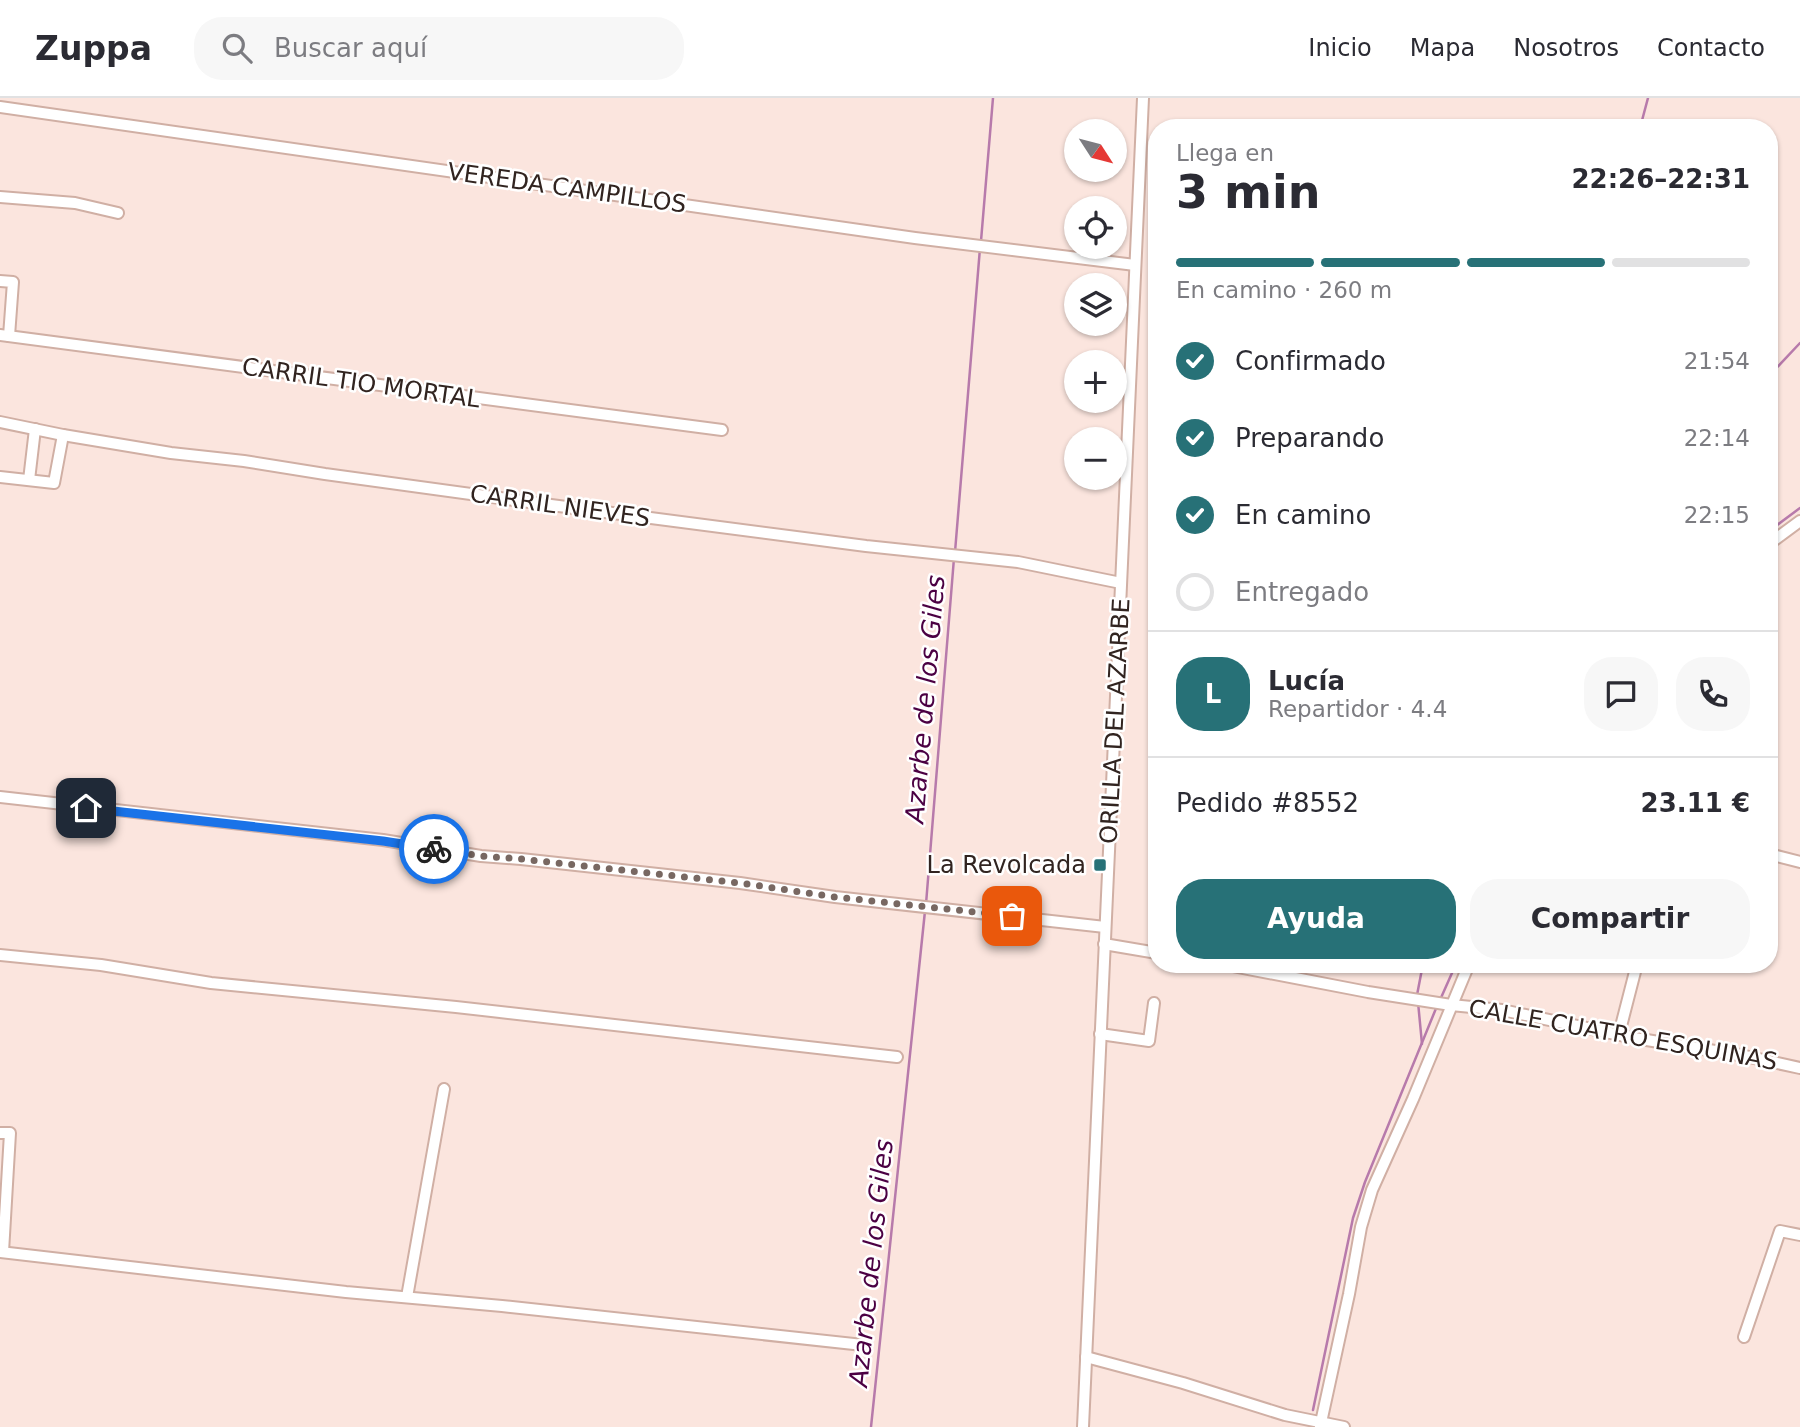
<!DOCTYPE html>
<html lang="es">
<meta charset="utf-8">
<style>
body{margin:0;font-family:"DejaVu Sans",sans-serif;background:#f7f7f7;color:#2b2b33;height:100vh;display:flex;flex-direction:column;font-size:26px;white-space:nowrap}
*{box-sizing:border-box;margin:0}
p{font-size:23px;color:#7c7c81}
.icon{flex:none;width:38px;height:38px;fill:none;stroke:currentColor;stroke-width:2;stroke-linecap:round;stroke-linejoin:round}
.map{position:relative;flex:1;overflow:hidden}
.sheet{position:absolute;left:1148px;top:21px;width:630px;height:854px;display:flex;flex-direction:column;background:#fff;border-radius:28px;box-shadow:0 2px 5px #0004}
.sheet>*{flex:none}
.needle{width:46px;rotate:126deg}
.buttons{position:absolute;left:1064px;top:21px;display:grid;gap:14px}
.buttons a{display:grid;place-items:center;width:63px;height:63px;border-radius:50%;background:#fff;box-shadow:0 2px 5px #0004;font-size:35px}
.pin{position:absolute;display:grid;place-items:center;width:60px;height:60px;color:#fff;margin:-30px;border-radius:14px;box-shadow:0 4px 10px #0006}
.courier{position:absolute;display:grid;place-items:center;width:70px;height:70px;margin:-35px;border:5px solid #1a73e8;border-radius:50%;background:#fff;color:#222;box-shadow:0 2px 9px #0007}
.head em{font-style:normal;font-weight:700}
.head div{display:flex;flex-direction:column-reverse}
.head{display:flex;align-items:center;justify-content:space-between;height:119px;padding:0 28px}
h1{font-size:46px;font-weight:700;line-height:52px}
.bar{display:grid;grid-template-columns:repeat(4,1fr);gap:10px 7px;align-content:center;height:84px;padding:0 28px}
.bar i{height:9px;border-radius:5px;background:#e1e1e2}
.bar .on{background:#277177}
.bar p{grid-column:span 4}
.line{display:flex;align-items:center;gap:18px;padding:0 28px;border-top:2px solid #e1e1e2}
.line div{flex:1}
.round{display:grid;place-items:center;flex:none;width:74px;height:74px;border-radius:28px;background:#f7f7f7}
ol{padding:0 28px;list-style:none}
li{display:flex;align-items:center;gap:21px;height:77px}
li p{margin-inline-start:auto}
li .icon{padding:7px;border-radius:50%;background:#277177;color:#fff;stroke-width:4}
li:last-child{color:#7c7c81}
li i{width:38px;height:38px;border:4px solid #e1e1e2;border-radius:50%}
.action{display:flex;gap:14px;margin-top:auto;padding:14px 28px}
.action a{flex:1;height:80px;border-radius:28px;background:#277177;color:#fff;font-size:28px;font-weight:700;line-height:80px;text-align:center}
.action a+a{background:#f7f7f7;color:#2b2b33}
header{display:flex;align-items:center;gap:42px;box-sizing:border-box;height:98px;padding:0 35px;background:#fff;border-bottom:2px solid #e1e1e2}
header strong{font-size:33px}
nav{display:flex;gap:38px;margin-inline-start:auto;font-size:24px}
.search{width:490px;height:63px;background:#f7f7f7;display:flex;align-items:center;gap:18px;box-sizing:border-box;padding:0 24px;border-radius:28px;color:#7c7c81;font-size:26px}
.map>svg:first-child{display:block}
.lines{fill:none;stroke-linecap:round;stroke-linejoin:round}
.stream{stroke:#b77aab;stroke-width:2.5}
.minor-casing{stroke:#d0afa4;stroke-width:14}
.minor{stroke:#fff;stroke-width:10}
.done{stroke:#786862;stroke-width:7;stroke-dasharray:0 12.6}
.route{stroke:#1a73e8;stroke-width:9}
.poi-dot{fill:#277177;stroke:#fff;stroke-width:2.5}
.labels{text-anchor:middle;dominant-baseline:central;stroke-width:5;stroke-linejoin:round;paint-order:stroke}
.street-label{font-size:24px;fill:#312420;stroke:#fff}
.poi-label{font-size:24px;fill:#312420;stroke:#fff;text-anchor:end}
.water-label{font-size:26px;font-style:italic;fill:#4b0043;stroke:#fff}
</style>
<header>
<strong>Zuppa</strong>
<div class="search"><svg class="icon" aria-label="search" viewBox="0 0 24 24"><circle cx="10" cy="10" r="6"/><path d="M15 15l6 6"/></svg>Buscar aquí</div>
<nav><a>Inicio</a><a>Mapa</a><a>Nosotros</a><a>Contacto</a></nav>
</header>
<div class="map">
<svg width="1800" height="1329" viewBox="0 0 1800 1329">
<rect width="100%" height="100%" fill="#fbe5de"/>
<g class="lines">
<!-- stream -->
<g class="stream">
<path d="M1640,30L1648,0"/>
<path d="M981,143L993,0"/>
<path d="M1769,278L1800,245"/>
<path d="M1769,433L1800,410"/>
<path d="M955,454L980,150"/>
<path d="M926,806L954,460"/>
<path d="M1417,897L1423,866"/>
<path d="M1440,902L1456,866"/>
<path d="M1418,904L1422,946"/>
<path d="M1313,1312L1353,1120L1365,1084L1437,908"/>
<path d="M871,1329L925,813"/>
</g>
<defs>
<g id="minor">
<path d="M0,9L915,140L1135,167"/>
<path d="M0,99L75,105L118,115"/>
<path d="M0,183L13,184L9,238"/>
<path d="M0,237L722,332"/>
<path d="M0,324L63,337L171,355L244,363L325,376L551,407L866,448L1018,464L1121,485"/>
<path d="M0,379L54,385L63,337"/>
<path d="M29,382L35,331"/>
<path d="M1769,446L1800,423"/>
<path d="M0,699L383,742L481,758L521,761L740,785L835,799L1105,829"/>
<path d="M1769,756L1800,764"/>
<path d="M1104,846L1157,855"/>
<path d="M0,857L101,867L211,885L456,909L897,959"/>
<path d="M1222,866L1368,894L1451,907L1502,912L1634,940L1740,957L1800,970"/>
<path d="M1100,936L1149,943L1154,905"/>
<path d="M1619,936L1637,866"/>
<path d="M0,1035H10L3,1154"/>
<path d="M0,1154L346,1194L502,1208L863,1247"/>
<path d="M407,1199L444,991"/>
<path d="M1744,1239L1780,1133L1800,1137"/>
<path d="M1086,1259L1183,1285L1285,1317L1344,1329"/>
<path d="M1083,1329L1143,0"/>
<path d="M1320,1329L1349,1196L1361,1129L1372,1092L1413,1001L1469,866"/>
</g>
</defs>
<!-- minor casing -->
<use href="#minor" class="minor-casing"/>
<!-- minor -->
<use href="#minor" class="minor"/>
</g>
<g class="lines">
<!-- done -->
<path class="done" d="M434,751L481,758L521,761L740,785L835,799L1012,818"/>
<!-- route -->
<path class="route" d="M86,710L383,743L434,751"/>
</g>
<!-- markers -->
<rect class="poi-dot" x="1093" y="760" width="14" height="14" rx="3.5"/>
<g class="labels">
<!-- street labels -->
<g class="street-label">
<text transform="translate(567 90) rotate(8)">VEREDA CAMPILLOS</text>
<text transform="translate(361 285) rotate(8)">CARRIL TIO MORTAL</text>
<text transform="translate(560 408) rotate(8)">CARRIL NIEVES</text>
<text transform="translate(1115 623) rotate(-87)">ORILLA DEL AZARBE</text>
<text transform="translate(1623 937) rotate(10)">CALLE CUATRO ESQUINAS</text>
</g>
<!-- poi labels -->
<g class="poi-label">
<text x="1086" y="767">La Revolcada</text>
</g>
<!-- water labels -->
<g class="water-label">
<text transform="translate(925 601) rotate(-85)">Azarbe de los Giles</text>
<text transform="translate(871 1165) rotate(-84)">Azarbe de los Giles</text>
</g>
</g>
</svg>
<div class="buttons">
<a><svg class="needle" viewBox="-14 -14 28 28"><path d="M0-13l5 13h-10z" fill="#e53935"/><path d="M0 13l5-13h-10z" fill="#7c7c81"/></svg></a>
<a><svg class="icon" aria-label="locate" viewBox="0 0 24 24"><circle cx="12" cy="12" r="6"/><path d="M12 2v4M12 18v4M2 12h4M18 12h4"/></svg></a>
<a><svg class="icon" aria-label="layers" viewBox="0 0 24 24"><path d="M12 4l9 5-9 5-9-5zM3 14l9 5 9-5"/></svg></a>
<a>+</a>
<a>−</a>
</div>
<div class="pin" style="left:1012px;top:818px;background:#ea580c"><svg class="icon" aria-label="bag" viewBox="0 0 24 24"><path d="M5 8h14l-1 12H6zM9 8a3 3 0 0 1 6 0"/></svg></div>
<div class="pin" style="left:86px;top:710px;background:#1f2937"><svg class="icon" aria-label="home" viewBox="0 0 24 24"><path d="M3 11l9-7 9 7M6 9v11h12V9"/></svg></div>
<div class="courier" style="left:434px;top:751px"><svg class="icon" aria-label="bike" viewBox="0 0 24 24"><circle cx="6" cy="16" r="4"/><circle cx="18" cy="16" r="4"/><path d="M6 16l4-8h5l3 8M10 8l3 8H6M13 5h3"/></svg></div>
<section class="sheet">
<div class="head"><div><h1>3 min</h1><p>Llega en</p></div><em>22:26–22:31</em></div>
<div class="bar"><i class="on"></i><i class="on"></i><i class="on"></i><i></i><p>En camino · 260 m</p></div>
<ol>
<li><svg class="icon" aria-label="check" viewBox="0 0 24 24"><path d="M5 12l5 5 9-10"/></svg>Confirmado<p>21:54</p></li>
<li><svg class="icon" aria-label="check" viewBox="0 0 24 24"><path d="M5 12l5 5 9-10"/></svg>Preparando<p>22:14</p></li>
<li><svg class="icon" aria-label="check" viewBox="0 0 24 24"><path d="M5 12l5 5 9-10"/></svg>En camino<p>22:15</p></li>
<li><i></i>Entregado</li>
</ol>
<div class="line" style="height:126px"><b class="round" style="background:#277177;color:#fff">L</b><div><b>Lucía</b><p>Repartidor · 4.4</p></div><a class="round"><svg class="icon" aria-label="chat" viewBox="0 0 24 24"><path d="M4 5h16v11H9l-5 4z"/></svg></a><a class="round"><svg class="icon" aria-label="phone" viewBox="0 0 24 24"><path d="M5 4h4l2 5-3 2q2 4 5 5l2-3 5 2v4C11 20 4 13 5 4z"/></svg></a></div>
<div class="line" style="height:91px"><div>Pedido #8552</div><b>23.11 €</b></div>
<div class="action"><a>Ayuda</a><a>Compartir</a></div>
</section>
</div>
